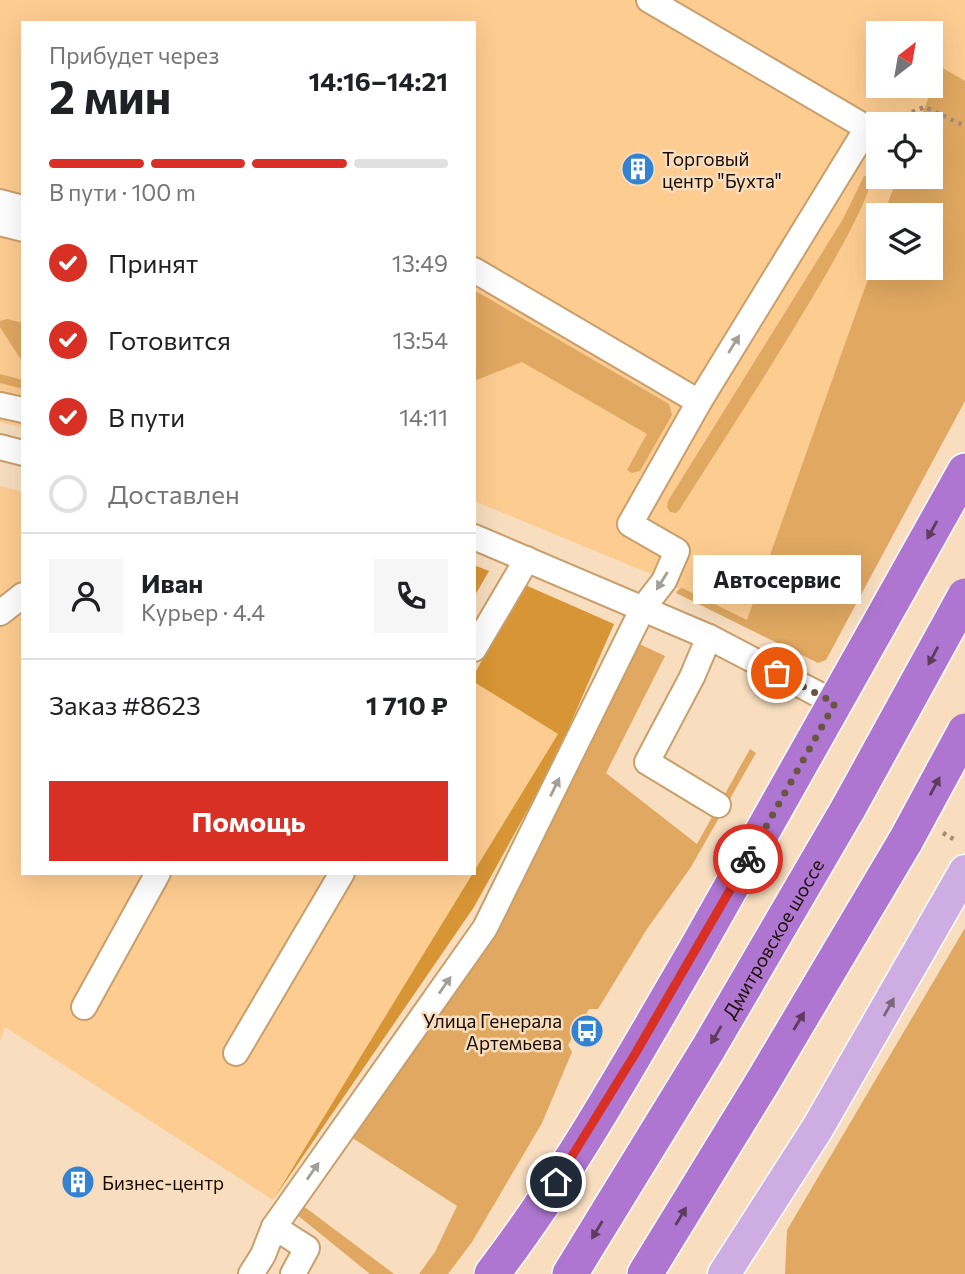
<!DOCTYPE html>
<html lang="ru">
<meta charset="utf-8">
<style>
body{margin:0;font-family:Commissioner,sans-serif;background:#f6f6f6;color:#202124;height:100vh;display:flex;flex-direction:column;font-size:26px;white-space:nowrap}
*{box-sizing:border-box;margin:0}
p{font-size:23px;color:#757577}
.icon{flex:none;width:38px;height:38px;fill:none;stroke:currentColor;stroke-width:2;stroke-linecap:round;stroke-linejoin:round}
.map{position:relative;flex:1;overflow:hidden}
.details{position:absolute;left:21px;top:21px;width:455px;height:854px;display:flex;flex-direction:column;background:#fff;border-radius:0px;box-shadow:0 7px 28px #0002}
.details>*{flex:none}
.needle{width:46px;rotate:31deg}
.buttons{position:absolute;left:866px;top:21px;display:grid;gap:14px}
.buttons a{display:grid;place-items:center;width:77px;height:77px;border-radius:0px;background:#fff;box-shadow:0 7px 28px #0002;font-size:35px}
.pin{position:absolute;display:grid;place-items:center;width:60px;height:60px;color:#fff;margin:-30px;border:4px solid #fff;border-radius:50%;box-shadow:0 2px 7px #0007}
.courier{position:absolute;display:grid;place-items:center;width:70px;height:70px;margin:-35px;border:5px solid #d93025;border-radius:50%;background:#fff;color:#222;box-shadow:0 2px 9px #0007}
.bubble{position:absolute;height:49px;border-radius:0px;background:#fff;box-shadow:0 7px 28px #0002;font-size:23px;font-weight:700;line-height:49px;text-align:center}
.head em{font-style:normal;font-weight:700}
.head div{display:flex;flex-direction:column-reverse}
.head{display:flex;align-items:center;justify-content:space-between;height:119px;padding:0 28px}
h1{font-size:46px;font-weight:700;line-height:52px}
.bar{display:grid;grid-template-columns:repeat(4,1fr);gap:10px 7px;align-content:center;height:84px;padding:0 28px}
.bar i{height:9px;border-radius:5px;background:#e0e0e0}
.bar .current{background:#d93025}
.bar p{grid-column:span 4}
.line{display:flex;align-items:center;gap:18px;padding:0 28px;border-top:2px solid #e0e0e0}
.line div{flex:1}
.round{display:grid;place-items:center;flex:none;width:74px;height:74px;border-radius:0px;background:#f6f6f6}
ol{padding:0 28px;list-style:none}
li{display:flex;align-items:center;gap:21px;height:77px}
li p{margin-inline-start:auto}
li .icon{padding:7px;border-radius:50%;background:#d93025;color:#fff;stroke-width:4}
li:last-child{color:#757577}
li i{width:38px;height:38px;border:4px solid #e0e0e0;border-radius:50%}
.action{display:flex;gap:14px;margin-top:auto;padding:14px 28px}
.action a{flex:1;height:80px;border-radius:0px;background:#d93025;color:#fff;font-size:28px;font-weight:700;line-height:80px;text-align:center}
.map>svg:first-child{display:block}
.built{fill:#fdcc91;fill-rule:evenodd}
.green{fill:#e0a861}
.forest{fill:#d89535}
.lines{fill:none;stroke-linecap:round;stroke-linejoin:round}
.minor-casing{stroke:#c99f6c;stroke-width:28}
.major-casing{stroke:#fff;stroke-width:35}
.highway-casing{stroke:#fff;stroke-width:38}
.path{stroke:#a48e76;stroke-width:4.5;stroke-dasharray:3.5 5;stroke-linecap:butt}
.minor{stroke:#fff;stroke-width:24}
.major{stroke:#ceade3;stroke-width:32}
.highway{stroke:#ae76d0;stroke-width:35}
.highway-bridge-casing{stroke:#fff;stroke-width:38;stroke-linecap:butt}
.highway-bridge{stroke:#ae76d0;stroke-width:35}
.oneway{fill:#a49e99}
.oneway2{fill:#5d3c5e}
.oneway3{fill:#7d657d}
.done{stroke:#685643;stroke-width:7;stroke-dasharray:0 12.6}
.route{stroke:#d93025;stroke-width:9}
.labels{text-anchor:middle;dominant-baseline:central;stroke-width:5;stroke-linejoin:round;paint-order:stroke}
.poi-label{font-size:19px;fill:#1b0c00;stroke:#f8debf;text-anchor:start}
.street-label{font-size:19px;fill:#1b0c00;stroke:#f8debf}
</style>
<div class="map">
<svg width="965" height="1274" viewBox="0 0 965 1274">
<rect width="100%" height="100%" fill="#f8debf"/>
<!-- built -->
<g class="built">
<path d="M0,0H965V395L750,626L651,574L474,501V23H23V428L0,422ZM878,33H931V86H878ZM878,124H931V177H878ZM878,215H931V268H878Z"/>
<path d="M0,486L23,492V873H473L273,1200L5,1027L0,1041Z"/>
<path d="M474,682L558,734L474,871Z"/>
</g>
<!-- green -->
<g class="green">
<path d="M941,67L965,81V401L826,660L818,663L676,593L678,590L682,588L747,620L878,251V268H931V215H883L898,177H931V124H918Z"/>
<path d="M864,176L870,177C880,204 705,468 680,509L676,513L670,512L667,507L668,501L843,219Z"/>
<path d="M474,290L669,404L672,415L640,471L632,473L627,470L647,434L522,362L474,381Z"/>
<path d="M7,319L23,323V363L0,327V321Z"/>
<path d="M0,374L23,380V389L0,383Z"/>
<path d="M633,641L665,656L606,773L697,844L750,749L756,753L691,867L647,929L598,1009H589L568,1045L572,1052L542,1123L472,1242L448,1274H419L435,1252L457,1206L348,1135L483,940Z"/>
<path d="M965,928V1274H785L787,1230Z"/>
<path d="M302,1205L394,1274H370L296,1214Z"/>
</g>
<!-- forest -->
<g class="forest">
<path d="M474,565L489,571L474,597Z"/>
<path d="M523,584L614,624L552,766L474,907L273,1200L558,734L474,682V675Z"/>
</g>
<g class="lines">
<defs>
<g id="minor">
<path d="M0,202L23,208"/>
<path d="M0,223L23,229"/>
<path d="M474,270L699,402"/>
<path d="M0,405L23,410"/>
<path d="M0,447L23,453"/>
<path d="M474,537L709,637L835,703"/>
<path d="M0,613L23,595"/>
<path d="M709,637L692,677L647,762L718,805"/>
<path d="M474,649L527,559"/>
<path d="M84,1007L158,873"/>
<path d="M236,1053L342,873"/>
<path d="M274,1227L307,1248L293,1274"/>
<path d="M251,1274L263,1255L274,1227L485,928L643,608L664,581L677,551L630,524L699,402L867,128L649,0"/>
</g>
<path id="major" d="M724,1274L817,1129L965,871"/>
<g id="highway">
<path d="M492,1274C568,1175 632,1059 695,951C786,792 875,631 965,471"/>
<path id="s1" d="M570,1274L708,1049L849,807"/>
<path d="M645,1274L762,1083L906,840"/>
</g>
</defs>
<!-- minor casing -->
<use href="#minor" class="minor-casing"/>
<!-- major casing -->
<use href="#major" class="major-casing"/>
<!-- highway casing -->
<use href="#highway" class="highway-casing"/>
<!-- path -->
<g class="path">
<path d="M888,121L925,107L965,126"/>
<path d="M943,833L957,841"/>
</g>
<!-- minor -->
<use href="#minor" class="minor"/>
<!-- major -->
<use href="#major" class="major"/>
<!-- highway -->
<use href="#highway" class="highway"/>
<defs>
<g id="highway-bridge">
<path d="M849,807L965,596"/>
<path d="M906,840L965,731"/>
</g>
</defs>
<!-- highway-bridge casing -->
<use href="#highway-bridge" class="highway-bridge-casing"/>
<!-- highway-bridge -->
<use href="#highway-bridge" class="highway-bridge"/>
</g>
<!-- one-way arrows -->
<defs><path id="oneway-solid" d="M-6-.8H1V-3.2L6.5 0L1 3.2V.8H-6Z" transform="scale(1.75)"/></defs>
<g class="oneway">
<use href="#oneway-solid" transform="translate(734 344) rotate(-58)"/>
<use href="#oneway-solid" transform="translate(662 581) rotate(122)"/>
<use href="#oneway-solid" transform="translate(555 787) rotate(-64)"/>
<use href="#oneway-solid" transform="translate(445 985) rotate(-55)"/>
<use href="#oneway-solid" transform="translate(313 1171) rotate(-55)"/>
</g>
<g class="oneway2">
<use href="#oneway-solid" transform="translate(932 530) rotate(119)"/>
<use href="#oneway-solid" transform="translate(933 656) rotate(118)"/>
<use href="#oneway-solid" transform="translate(935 786) rotate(-62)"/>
<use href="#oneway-solid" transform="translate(799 1021) rotate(-59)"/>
<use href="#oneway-solid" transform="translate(716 1035) rotate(120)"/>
<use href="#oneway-solid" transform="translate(681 1216) rotate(-59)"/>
<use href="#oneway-solid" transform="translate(597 1230) rotate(121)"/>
</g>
<use class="oneway3" href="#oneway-solid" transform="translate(889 1007) rotate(-61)"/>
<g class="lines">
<!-- done -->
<path class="done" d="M748,859L835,703L777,673"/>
<!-- route -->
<path class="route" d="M556,1182L635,1054L748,859"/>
</g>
<!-- icons -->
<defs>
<symbol id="building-disc" viewBox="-11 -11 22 22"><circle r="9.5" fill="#3383d2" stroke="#f8debf"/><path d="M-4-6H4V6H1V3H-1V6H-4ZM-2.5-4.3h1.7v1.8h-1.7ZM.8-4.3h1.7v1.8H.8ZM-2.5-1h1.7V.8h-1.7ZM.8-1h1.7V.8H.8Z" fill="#fff"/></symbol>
<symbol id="bus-disc" viewBox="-11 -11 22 22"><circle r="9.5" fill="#3383d2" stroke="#f8debf"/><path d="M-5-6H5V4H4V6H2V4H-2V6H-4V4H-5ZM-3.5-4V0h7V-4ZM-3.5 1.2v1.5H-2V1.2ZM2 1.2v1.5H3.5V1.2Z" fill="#fff"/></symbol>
</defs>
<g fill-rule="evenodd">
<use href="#building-disc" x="619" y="150" width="38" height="38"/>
<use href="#bus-disc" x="568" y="1012" width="38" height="38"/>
<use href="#building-disc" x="59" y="1163" width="38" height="38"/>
</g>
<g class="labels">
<!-- poi labels -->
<g class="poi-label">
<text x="662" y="158">Торговый<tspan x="662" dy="22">центр "Бухта"</tspan></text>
<text x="562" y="1020" text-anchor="end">Улица Генерала<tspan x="562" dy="22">Артемьева</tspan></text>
<text x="102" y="1182">Бизнес-центр</text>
</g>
<!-- street labels -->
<g class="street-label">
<text stroke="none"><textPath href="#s1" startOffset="392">Дмитровское шоссе</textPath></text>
</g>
</g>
</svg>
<div class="buttons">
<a><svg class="needle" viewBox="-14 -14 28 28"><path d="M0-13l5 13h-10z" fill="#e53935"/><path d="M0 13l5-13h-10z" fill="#757577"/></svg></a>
<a><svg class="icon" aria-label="locate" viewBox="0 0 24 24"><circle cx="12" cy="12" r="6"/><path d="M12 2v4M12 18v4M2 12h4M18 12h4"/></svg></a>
<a><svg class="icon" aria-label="layers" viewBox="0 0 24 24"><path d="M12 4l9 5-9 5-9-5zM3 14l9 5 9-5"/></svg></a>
</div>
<div class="pin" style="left:777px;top:673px;background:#ea580c"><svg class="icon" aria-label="bag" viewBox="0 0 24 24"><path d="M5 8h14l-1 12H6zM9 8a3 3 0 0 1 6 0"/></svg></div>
<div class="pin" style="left:556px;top:1182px;background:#1f2937"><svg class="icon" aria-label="home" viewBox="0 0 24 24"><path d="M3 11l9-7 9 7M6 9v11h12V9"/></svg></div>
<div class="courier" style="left:748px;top:859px"><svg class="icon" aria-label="bike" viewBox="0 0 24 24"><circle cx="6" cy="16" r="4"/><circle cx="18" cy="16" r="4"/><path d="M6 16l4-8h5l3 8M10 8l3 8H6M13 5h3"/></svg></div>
<div class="bubble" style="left:693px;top:555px;width:168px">Автосервис</div>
<section class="details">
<div class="head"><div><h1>2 мин</h1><p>Прибудет через</p></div><em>14:16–14:21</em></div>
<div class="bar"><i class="current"></i><i class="current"></i><i class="current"></i><i></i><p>В пути · 100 m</p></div>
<ol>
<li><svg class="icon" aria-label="check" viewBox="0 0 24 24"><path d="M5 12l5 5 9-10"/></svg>Принят<p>13:49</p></li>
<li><svg class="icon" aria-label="check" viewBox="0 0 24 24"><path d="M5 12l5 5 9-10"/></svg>Готовится<p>13:54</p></li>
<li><svg class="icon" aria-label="check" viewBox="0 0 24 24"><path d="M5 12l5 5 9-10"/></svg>В пути<p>14:11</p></li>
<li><i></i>Доставлен</li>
</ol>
<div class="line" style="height:126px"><a class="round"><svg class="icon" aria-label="person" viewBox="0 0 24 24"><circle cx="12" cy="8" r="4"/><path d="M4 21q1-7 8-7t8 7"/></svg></a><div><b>Иван</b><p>Курьер · 4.4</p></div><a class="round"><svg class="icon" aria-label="phone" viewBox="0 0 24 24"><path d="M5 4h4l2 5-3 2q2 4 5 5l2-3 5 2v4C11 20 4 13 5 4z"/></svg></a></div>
<div class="line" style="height:91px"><div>Заказ #8623</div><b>1 710 ₽</b></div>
<div class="action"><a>Помощь</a></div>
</section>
</div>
